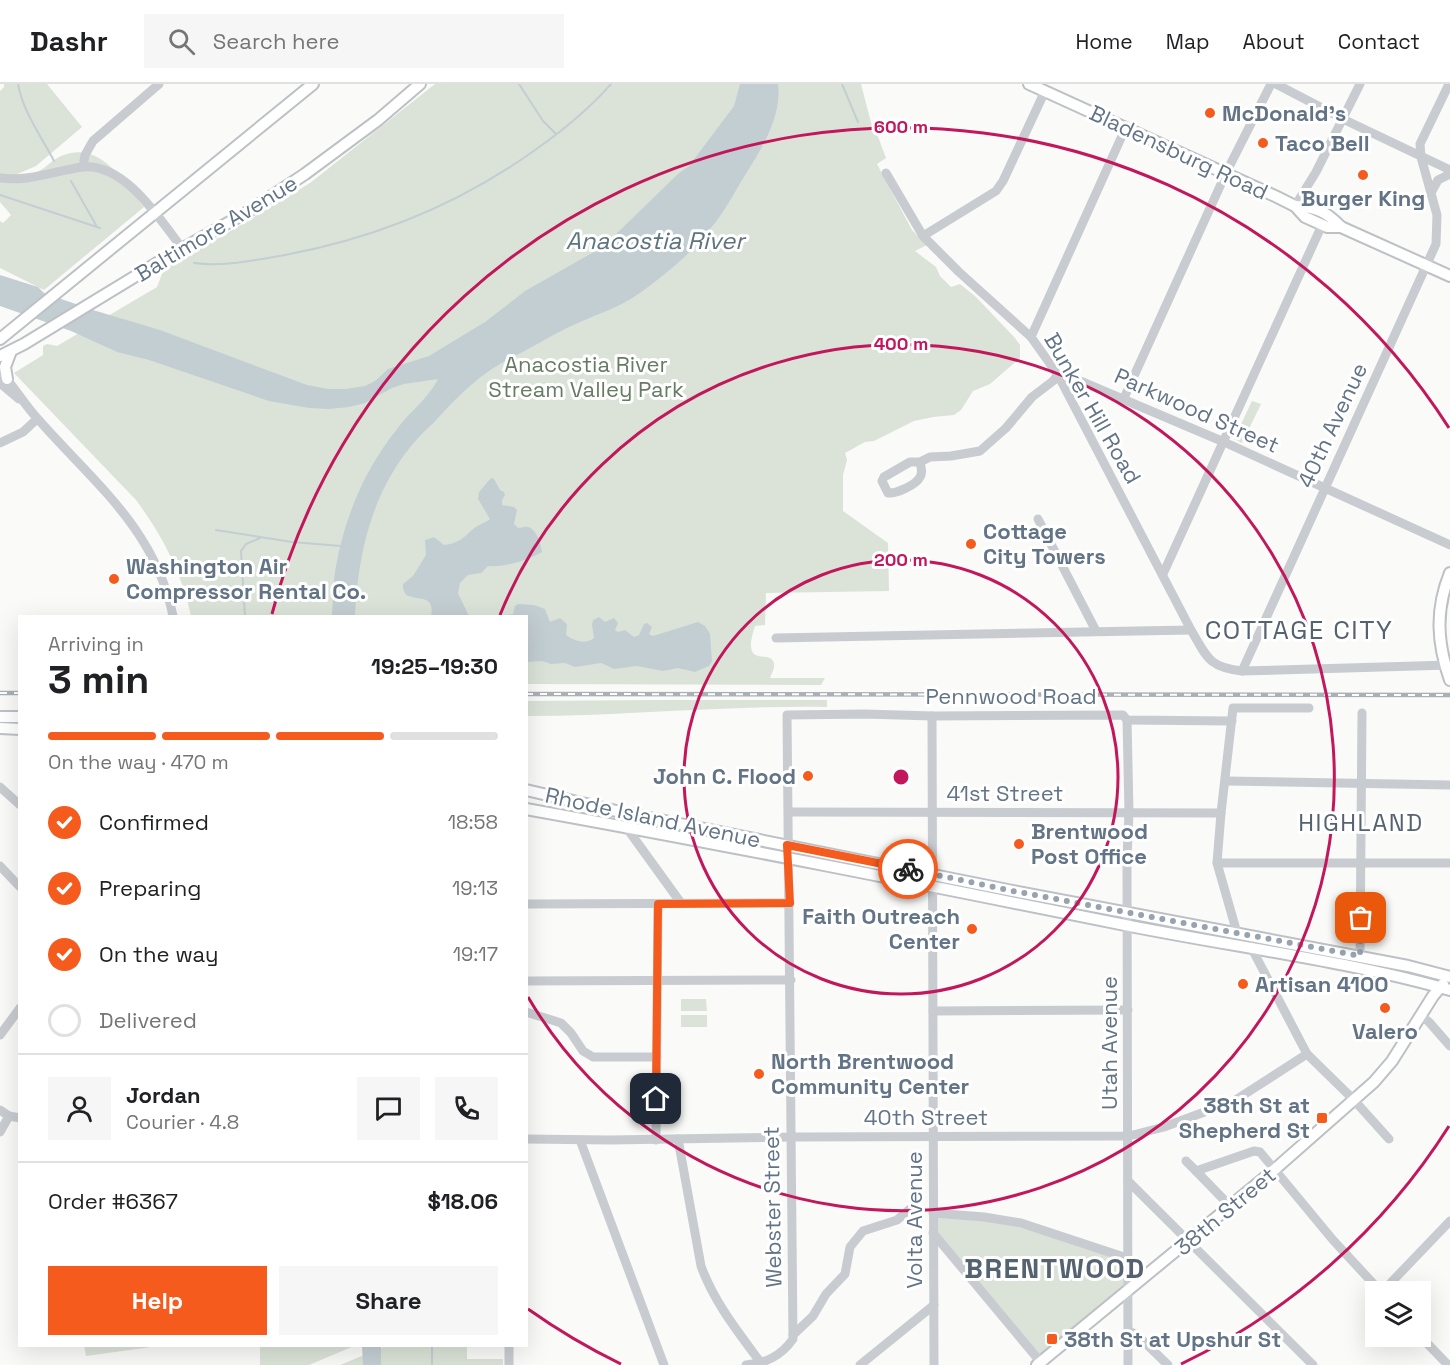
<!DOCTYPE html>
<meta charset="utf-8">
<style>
body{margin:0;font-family:"Space Grotesk",sans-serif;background:#f6f6f6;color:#202124;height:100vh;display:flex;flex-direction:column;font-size:22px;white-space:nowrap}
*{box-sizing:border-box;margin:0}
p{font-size:20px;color:#757577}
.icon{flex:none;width:33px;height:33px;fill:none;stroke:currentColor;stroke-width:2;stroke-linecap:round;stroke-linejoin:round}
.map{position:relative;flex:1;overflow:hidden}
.drawer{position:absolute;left:18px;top:531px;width:510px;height:732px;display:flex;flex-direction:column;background:#fff;border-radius:0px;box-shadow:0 6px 24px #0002}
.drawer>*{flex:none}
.buttons{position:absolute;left:1365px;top:1197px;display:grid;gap:12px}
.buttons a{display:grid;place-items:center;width:66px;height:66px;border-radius:0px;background:#fff;box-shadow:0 6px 24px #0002;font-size:30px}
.pin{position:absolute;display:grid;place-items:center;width:51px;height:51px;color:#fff;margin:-26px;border-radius:12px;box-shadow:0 3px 9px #0006}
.courier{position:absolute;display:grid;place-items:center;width:60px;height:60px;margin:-30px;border:4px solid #f55b1c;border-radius:50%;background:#fff;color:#222;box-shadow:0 2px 8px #0007}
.head em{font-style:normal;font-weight:800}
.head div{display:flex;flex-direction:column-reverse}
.head{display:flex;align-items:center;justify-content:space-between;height:102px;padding:0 30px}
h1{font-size:39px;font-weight:800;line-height:45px}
.bar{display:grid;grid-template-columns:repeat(4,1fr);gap:9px 6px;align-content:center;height:72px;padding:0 30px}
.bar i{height:8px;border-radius:4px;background:#e0e0e0}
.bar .current{background:#f55b1c}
.bar p{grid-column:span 4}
.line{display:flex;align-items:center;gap:15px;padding:0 30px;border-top:2px solid #e0e0e0}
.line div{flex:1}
.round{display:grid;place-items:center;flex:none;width:63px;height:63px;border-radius:0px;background:#f6f6f6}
ol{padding:0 30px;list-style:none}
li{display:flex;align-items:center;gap:18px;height:66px}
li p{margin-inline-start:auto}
li .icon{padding:6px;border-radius:50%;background:#f55b1c;color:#fff;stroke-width:4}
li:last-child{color:#757577}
li i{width:33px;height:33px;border:3px solid #e0e0e0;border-radius:50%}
.primary-button{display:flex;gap:12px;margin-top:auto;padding:12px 30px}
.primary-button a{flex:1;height:69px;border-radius:0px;background:#f55b1c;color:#fff;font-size:24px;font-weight:800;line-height:69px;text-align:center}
.primary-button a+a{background:#f6f6f6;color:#202124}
header{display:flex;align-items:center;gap:36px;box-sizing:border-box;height:84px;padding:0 30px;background:#fff;border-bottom:2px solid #e0e0e0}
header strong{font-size:28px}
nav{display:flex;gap:33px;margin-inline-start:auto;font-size:21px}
.search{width:420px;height:54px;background:#f6f6f6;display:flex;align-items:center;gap:15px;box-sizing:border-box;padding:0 21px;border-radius:0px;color:#757577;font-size:22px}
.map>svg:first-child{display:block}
.green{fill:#dbe3d8}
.water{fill:#c3ced3}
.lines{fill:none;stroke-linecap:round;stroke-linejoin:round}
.stream{stroke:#c3ced3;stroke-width:2}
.major-casing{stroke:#bdc1c5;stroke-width:14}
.minor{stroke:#c8ccd0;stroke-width:9}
.major{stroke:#fff;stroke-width:10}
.rail-casing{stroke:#a9b0b6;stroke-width:4.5}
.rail{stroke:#fff;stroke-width:2;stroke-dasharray:7;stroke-linecap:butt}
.done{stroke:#97a3ae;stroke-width:6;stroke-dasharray:0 10.8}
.route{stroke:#f55b1c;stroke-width:8}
.ring{fill:none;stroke:#c2185b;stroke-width:3}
.poi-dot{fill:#f55b1c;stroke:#fff;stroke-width:2}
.labels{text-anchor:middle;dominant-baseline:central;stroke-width:6;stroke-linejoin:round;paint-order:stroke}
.poi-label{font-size:22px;font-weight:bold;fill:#627486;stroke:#fff;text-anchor:start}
.street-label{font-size:22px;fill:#627486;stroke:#fff}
.park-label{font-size:22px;fill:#667c62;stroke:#fff}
.water-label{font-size:24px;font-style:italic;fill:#5d747e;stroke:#fff}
.neighbourhood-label{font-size:24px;letter-spacing:1.5px;fill:#556270;stroke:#fff}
.quarter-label{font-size:26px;letter-spacing:1.5px;fill:#556270;stroke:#fff}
.district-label{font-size:28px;font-weight:bold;letter-spacing:1.5px;fill:#556270;stroke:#fff}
.centre{fill:#c2185b;stroke:#fff;stroke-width:3}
.ring-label{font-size:18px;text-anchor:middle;font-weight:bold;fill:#c2185b;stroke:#fff;stroke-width:6;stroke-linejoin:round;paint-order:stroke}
</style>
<header>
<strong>Dashr</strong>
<div class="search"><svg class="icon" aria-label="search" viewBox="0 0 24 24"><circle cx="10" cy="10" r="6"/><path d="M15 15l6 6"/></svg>Search here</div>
<nav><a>Home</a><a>Map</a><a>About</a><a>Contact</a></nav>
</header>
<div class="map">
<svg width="1450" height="1281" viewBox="0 0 1450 1281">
<rect width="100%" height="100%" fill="#fafaf8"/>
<!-- green -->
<g class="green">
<path d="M4,0H47L82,43L36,82L15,91C22,90 31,90 37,88C46,84 52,76 61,72C100,55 124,98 144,123L44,206L0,184V137L3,139L11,131L0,118V7L4,3Z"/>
<path d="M435,0H861L874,50H877L886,74L877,80L912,146L927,161L915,167L936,183L940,192L951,203L960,200L976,213L1015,254L1020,261V274L990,300L973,307L961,326L954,331L933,333L914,337L874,357L865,358L845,369L847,376L843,391V427L888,459L889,507L766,509L765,541L755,542C740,588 772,563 774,580C775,585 771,590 770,594H825L821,601L527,600L526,532H191C182,489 162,451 136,416L14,289L43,271V262L47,260L57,262L157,203L165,182L224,151L310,99Z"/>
<path d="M1252,317L1261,320L1242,359L1234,355Z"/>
<path d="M653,616H827V623C726,621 627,632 527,632V617Z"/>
<path d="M681,915H706L707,927H681Z"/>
<rect x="681" y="931" width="26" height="12"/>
<path d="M933,1129L984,1133L1127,1174L1128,1207L1040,1278L933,1149Z"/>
<path d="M84,1262H159L86,1272Z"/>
<path d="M260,1262H354L309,1281H260Z"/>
<path d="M386,1262H467V1275H503V1281H340Z"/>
</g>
<!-- water -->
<g class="water">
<path d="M740,0H778C782,31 763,63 747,88C735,107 725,128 710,145C691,170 666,190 640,209C618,225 591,232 567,244C548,253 530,265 511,274C482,288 459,311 438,334C432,341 425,346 419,353C373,403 358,467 355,532H332C333,516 333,498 336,482C345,432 365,385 397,345C409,328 428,315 438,295L404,300L392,304L365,319L349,323L329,325L309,324L269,317L149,276L117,268L71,247L0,222V191L38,203L44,209L93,226L160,246L307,301L328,305H346L365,302L375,297L388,285L429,272L485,238L525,207L592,169L614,152L679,89L689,82L734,22Z"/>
<path d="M491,394L494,395L500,406L504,408L505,411L502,416V421L514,423L517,426L514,440L518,444C521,444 525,442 528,443C537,445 541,461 542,468C529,476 502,484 488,482L481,489L468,491L460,499L458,509L469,532H431C435,511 420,517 406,511L403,505V500L413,492L426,471L425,456L434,453L444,461C457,460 465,453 473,445C478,441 485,439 490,435L478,415L479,408Z"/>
<path d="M518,520L534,521L545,525L550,538L560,534L567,540L566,551C575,557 585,561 594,554L592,541L593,536L599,533L605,538L614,534L618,539L615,546L618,548L625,546L634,553L639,551L644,540L647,539L652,543L649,550L653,552L698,538L705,542L710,550L712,577L709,582L695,588L678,584L663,587L637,582L614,585L601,579L575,583L565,579L551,580L542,577L527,578L526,532H498L513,530L515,522Z"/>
<path d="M362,1262H381V1281H363Z"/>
</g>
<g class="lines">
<!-- stream -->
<g class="stream">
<path d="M18,0C23,28 41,52 54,77"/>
<path d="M519,0L543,37L556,50"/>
<path d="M842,0L858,38"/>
<path d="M71,97L96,141"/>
<path d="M0,111L100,144"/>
<path d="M194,179C223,183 256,176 285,171C376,154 460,120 535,66C562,47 589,25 611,0"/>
<path d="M216,446L292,458L341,462"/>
<path d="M245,532L241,467L246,460L260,454"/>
<path d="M432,1262V1280"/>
</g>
<defs>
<g id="major">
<path d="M1029,0L1275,112L1295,122L1305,133L1327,143H1341"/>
<path d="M1295,122C1316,123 1327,128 1341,143L1450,192"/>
<path d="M0,255L313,0"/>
<path d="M0,272L24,260L162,176L249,127L305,90L378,36L420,0"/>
<path d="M7,295L5,283L11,267"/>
<path d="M1450,489C1435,526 1437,559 1450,596"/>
<path d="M0,633H20"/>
<path d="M0,644L20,645"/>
<path d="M526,706L625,729L1013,807L1408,882L1450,893"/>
<path d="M526,725C727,761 926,801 1125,841C1234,863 1344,876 1450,906"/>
<path d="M1037,1281L1274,1086L1374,998L1392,977L1433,912L1443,900"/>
</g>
</defs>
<!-- major casing -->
<use href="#major" class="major-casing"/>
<!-- minor -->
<g class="minor">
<path d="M1276,0L1347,37L1450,86"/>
<path d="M83,83L85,71L93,57L159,0"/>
<path d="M886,89L923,152L959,188L1031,253L1058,291L1191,546C1207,573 1208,583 1242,587L1450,581"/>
<path d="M0,94C28,98 55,87 82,83C124,78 159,134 182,164"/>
<path d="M1432,107L1438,96L1450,90"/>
<path d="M1295,122L1316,88L1360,0"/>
<path d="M923,152L996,107L1003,97L1045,7"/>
<path d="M1031,253L1126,43"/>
<path d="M0,287C14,302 23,319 37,334C93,398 155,444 173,532"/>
<path d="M1058,291H1066L1224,358L1450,461"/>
<path d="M0,299L19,315"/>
<path d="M1124,314L1226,89L1271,0"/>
<path d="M0,359L23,348L37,335"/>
<path d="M920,378C921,383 923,389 920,393C916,401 896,410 888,409L882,397L884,393L910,378H920L930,373L951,372L980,367L1006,344L1032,313L1053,297L1058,291"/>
<path d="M1038,435L1096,547"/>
<path d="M1163,490L1322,141"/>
<path d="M776,554L1191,546"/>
<path d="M1242,587L1436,160L1437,131L1421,73L1420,60L1449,0"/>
<path d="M932,632L934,1281"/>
<path d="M1127,636L1129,728L1127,774L1128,1281"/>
<path d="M1226,697L1450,701"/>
<path d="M0,703L20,721"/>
<path d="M789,728L1221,729"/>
<path d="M625,729L626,743L681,819"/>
<path d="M1217,779H1450"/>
<path d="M0,782L20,803"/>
<path d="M526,820L790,819"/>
<path d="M1237,849L1217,779L1221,729L1233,624H1309"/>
<path d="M1251,863L1307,970L1353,1015L1389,1055"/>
<path d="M1360,872L1362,629"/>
<path d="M526,897L791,896"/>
<path d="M933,927L1128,926"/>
<path d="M526,928L561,939L571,949L583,967L593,973H657"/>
<path d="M1421,932L1429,938L1450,962"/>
<path d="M0,951L20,924"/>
<path d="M0,1026L9,1032L20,1034"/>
<path d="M0,1048L9,1032"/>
<path d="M526,1055L610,1056L796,1053L1129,1052L1164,1043L1234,1017L1307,970"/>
<path d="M678,1055L701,1182C714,1218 738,1248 761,1279"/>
<path d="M580,1056L664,1281"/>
<path d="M656,1056L658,820"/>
<path d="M1186,1077L1196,1087L1254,1067L1260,1068L1333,1156L1381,1208"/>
<path d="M1196,1087L1231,1123"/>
<path d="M1128,1097L1313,1281"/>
<path d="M933,1129L984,1133L1021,1139L1127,1174"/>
<path d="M933,1149L1043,1281"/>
<path d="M1382,1208L1450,1137"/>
<path d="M1129,1247L1137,1251L1168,1281"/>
<path d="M793,1251L813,1232L826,1210L845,1190L850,1163L863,1147L897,1136L910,1125"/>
<path d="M1420,1252L1448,1281"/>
<path d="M509,1281V1262"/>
<path d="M746,1281C766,1279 781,1272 793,1255L787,631L865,630L932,632L1123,631L1127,636L1232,637"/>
<path d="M860,1281L934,1221"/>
</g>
<!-- major -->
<use href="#major" class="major"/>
<defs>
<g id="rail">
<path d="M0,609H20"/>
<path d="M526,610L1450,611"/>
</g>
</defs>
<!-- rail casing -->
<use href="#rail" class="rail-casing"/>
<!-- rail -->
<use href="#rail" class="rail"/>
</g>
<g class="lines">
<!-- done -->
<path class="done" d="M908,785L1013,807L1360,872L1361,834"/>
<!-- route -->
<path class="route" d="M656,1015L658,820L790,819L787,761L908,785"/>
</g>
<!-- distance rings -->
<g class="ring">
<circle cx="901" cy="693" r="217"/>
<path d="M500 531A433 433 0 1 1 528 913"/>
<path d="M1449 1042A650 650 0 0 1 1181 1280M621 1280A650 650 0 0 1 528 1225M272 530A650 650 0 0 1 1449 344"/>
</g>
<!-- markers -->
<g class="poi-dot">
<circle cx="1210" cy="29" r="6"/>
<circle cx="1263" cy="59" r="6"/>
<circle cx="1363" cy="91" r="6"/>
<circle cx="971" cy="460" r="6"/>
<circle cx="114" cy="495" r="6"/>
<circle cx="808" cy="692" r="6"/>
<circle cx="1019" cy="760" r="6"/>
<circle cx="972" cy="845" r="6"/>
<circle cx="1243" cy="900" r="6"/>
<circle cx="1385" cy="924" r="6"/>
<circle cx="759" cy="990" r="6"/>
<rect x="1316" y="1028" width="12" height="12" rx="3"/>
<rect x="1046" y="1249" width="12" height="12" rx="3"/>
</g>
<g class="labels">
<!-- poi labels -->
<g class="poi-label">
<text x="1222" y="29">McDonald's</text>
<text x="1275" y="59">Taco Bell</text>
<text x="1363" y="114" text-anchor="middle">Burger King</text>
<text x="983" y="447">Cottage<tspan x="983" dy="25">City Towers</tspan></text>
<text x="126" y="482">Washington Air<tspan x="126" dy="25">Compressor Rental Co.</tspan></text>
<text x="796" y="692" text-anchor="end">John C. Flood</text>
<text x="1031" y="747">Brentwood<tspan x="1031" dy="25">Post Office</tspan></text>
<text x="960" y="832" text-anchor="end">Faith Outreach<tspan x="960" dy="25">Center</tspan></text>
<text x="1255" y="900">Artisan 4100</text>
<text x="1385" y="947" text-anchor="middle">Valero</text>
<text x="771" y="977">North Brentwood<tspan x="771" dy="25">Community Center</tspan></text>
<text x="1310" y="1021" text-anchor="end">38th St at<tspan x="1310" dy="25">Shepherd St</tspan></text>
<text x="1064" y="1255">38th St at Upshur St</text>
</g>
<!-- street labels -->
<g class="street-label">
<text transform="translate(1179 68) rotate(25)">Bladensburg Road</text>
<text transform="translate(216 144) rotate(-31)">Baltimore Avenue</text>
<text transform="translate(1093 324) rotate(60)">Bunker Hill Road</text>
<text transform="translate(1197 326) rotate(24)">Parkwood Street</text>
<text transform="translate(1332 341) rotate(-65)">40th Avenue</text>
<text x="1011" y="612">Pennwood Road</text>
<text x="1005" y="709">41st Street</text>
<text transform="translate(653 733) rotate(12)">Rhode Island Avenue</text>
<text transform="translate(1109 959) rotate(-90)">Utah Avenue</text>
<text x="926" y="1033">40th Street</text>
<text transform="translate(772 1123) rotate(-91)">Webster Street</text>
<text transform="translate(1225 1127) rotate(-40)">38th Street</text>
<text transform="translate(914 1136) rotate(-90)">Volta Avenue</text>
</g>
<!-- park labels -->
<g class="park-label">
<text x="586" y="280">Anacostia River<tspan x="586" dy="25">Stream Valley Park</tspan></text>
</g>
<!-- water labels -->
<g class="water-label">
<text x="655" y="156">Anacostia River</text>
</g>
<!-- neighbourhood labels -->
<g class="neighbourhood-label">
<text x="1361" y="738">HIGHLAND</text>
</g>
<!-- quarter labels -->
<g class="quarter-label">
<text x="1299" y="546">COTTAGE CITY</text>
</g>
<!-- district labels -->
<g class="district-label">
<text x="1055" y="1184">BRENTWOOD</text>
</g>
</g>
<circle cx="901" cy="693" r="9" class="centre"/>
<g class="ring-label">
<text x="901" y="49">600 m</text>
<text x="901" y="266">400 m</text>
<text x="901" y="482">200 m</text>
</g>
</svg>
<div class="buttons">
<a><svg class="icon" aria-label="layers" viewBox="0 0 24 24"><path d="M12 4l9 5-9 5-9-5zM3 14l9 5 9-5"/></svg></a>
</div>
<div class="pin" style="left:1361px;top:834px;background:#ea580c"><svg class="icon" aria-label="bag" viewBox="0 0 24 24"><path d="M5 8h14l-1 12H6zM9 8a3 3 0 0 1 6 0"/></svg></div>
<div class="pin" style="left:656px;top:1015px;background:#1f2937"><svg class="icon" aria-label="home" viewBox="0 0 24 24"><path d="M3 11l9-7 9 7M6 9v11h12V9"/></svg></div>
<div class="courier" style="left:908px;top:785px"><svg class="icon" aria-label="bike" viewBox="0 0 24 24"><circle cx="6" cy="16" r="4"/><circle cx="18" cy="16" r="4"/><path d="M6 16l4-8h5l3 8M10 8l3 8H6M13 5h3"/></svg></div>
<section class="drawer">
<div class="head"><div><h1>3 min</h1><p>Arriving in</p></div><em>19:25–19:30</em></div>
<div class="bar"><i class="current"></i><i class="current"></i><i class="current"></i><i></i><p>On the way · 470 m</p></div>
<ol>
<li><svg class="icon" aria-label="check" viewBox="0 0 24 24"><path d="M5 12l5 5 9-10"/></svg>Confirmed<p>18:58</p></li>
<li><svg class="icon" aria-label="check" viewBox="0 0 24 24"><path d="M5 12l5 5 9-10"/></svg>Preparing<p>19:13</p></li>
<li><svg class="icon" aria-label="check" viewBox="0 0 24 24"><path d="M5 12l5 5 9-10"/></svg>On the way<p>19:17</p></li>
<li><i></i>Delivered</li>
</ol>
<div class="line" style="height:108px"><a class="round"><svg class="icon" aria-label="person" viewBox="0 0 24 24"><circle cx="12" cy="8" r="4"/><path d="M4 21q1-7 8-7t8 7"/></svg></a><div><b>Jordan</b><p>Courier · 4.8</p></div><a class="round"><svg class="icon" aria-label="chat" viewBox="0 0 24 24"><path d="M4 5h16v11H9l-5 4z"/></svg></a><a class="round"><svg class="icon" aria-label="phone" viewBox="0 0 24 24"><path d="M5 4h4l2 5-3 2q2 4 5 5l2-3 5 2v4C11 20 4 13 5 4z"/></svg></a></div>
<div class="line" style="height:78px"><div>Order #6367</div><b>$18.06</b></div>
<div class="primary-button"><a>Help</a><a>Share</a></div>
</section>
</div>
